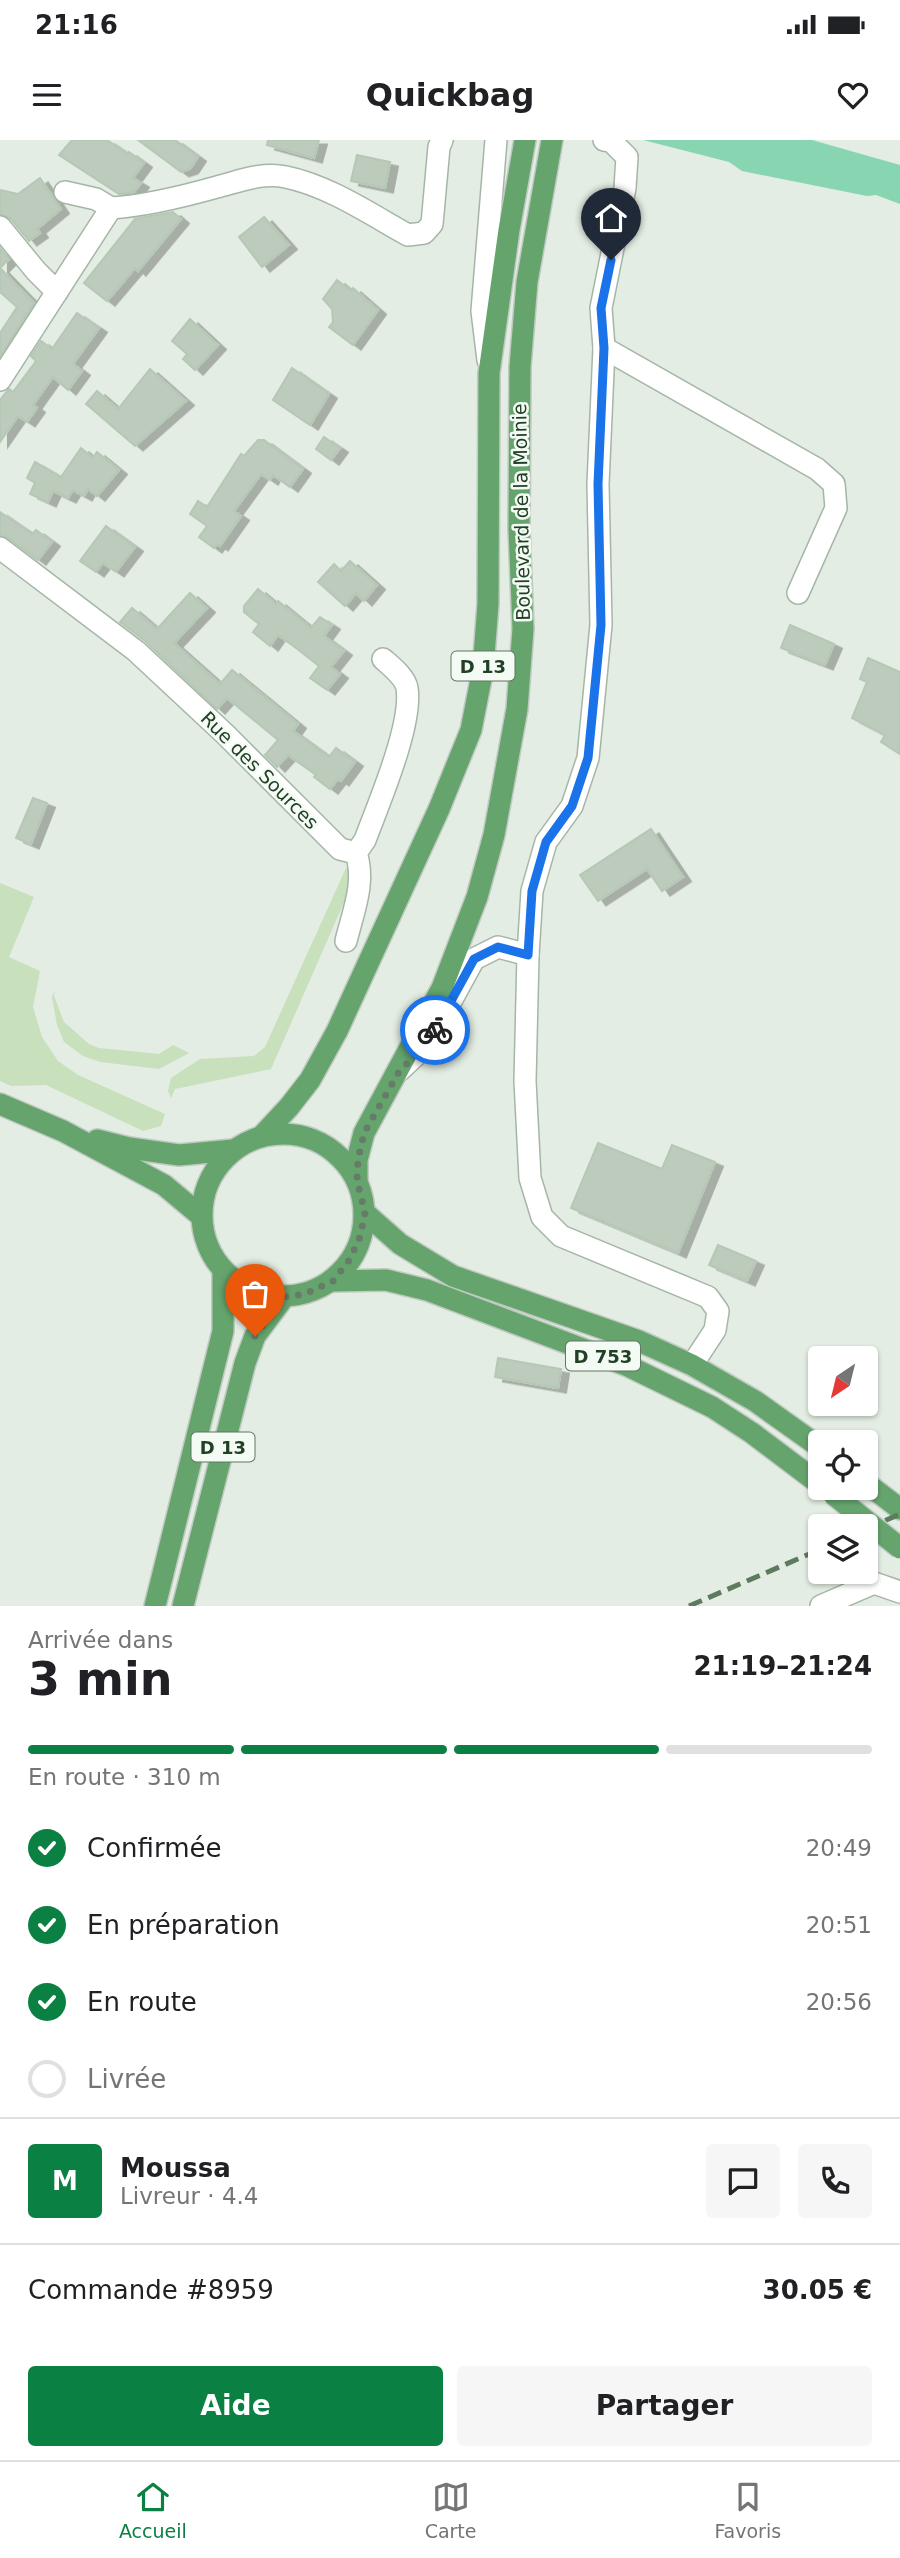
<!DOCTYPE html>
<html lang="fr">
<meta charset="utf-8">
<style>
body{margin:0;font-family:"DejaVu Sans",sans-serif;background:#f6f6f6;color:#202124;height:100vh;display:flex;flex-direction:column;font-size:26px;white-space:nowrap}
*{box-sizing:border-box;margin:0}
p{font-size:23px;color:#757577}
.icon{flex:none;width:38px;height:38px;fill:none;stroke:currentColor;stroke-width:2;stroke-linecap:round;stroke-linejoin:round}
.map{position:relative;height:1466px;overflow:hidden}
.sheet{display:flex;flex-direction:column;background:#fff;flex:1}
.sheet>*{flex:none}
.needle{width:46px;rotate:215deg}
.controls{position:absolute;left:808px;top:1206px;display:grid;gap:14px}
.controls a{display:grid;place-items:center;width:70px;height:70px;border-radius:7px;background:#fff;box-shadow:0 2px 5px #0004;font-size:35px}
.pin{position:absolute;display:grid;place-items:center;width:60px;height:60px;color:#fff;margin:-72px -30px;border-radius:50% 50% 50% 0;rotate:-45deg;box-shadow:0 0 7px #0007}
.pin .icon{rotate:45deg}
.courier{position:absolute;display:grid;place-items:center;width:70px;height:70px;margin:-35px;border:5px solid #1a73e8;border-radius:50%;background:#fff;color:#222;box-shadow:0 2px 9px #0007}
.head em{font-style:normal;font-weight:800}
.head div{display:flex;flex-direction:column-reverse}
.head{display:flex;align-items:center;justify-content:space-between;height:119px;padding:0 28px}
h1{font-size:46px;font-weight:800;line-height:52px}
.bar{display:grid;grid-template-columns:repeat(4,1fr);gap:10px 7px;align-content:center;height:84px;padding:0 28px}
.bar i{height:9px;border-radius:5px;background:#e0e0e0}
.bar .selected{background:#0b8043}
.bar p{grid-column:span 4}
.line{display:flex;align-items:center;gap:18px;padding:0 28px;border-top:2px solid #e0e0e0}
.line div{flex:1}
.round{display:grid;place-items:center;flex:none;width:74px;height:74px;border-radius:7px;background:#f6f6f6}
ol{padding:0 28px;list-style:none}
li{display:flex;align-items:center;gap:21px;height:77px}
li p{margin-inline-start:auto}
li .icon{padding:7px;border-radius:50%;background:#0b8043;color:#fff;stroke-width:4}
li:last-child{color:#757577}
li i{width:38px;height:38px;border:4px solid #e0e0e0;border-radius:50%}
.primary-button{display:flex;gap:14px;margin-top:auto;padding:14px 28px}
.primary-button a{flex:1;height:80px;border-radius:7px;background:#0b8043;color:#fff;font-size:28px;font-weight:800;line-height:80px;text-align:center}
.primary-button a+a{background:#f6f6f6;color:#202124}
.status{display:flex;justify-content:space-between;align-items:center;height:49px;padding:0 35px;background:#fff;direction:ltr}
.status svg{height:19px;fill:currentColor}
header{display:flex;justify-content:space-between;align-items:center;height:91px;padding:0 28px;background:#fff;font-size:32px;font-weight:800}
.tab-bar{display:flex;justify-content:space-around;align-items:center;height:98px;border-top:2px solid #e0e0e0;background:#fff;font-size:19px;color:#757577}
.tab-bar a{display:grid;justify-items:center;gap:4px}
.tab-bar .selected{color:#0b8043}
.map>svg:first-child{display:block}
.green{fill:#c8e0bb}
.water{fill:#88d5b1}
.building{fill:#bccbbb;stroke:#b5c8b5;stroke-width:2;filter:url(#shadow)}
.lines{fill:none;stroke-linecap:round;stroke-linejoin:round}
.minor-casing{stroke:#a5b6a6;stroke-width:24}
.major-casing{stroke:#c1cac2;stroke-width:24}
.minor{stroke:#fff;stroke-width:21}
.major{stroke:#65a56d;stroke-width:21}
.rail{stroke:#5c7b5f;stroke-width:5;stroke-dasharray:14 7;stroke-linecap:butt}
.major-bridge-casing{stroke:#c1cac2;stroke-width:24;stroke-linecap:butt}
.major-bridge{stroke:#65a56d;stroke-width:21}
.done{stroke:#657d68;stroke-width:7;stroke-dasharray:0 12.6}
.route{stroke:#1a73e8;stroke-width:9}
.labels{text-anchor:middle;dominant-baseline:central;stroke-width:5;stroke-linejoin:round;paint-order:stroke}
.shield{fill:#f4faf4;stroke:#607863;stroke-width:2}
.shield-label{font-size:18px;font-weight:bold;fill:#214025}
.street-label{font-size:19px;fill:#214025;stroke:#f4faf4}
</style>
<div class="status"><b>21:16</b><svg viewBox="0 0 49 12"><path d="M0 12V9h3v3zM5 12V6h3v6zM10 12V3h3v9zM15 12V0h3v12zM26 1h20v11H26zM47 4h2v5h-2z"/></svg></div>
<header><svg class="icon" aria-label="menu" viewBox="0 0 24 24"><path d="M4 6h16M4 12h16M4 18h16"/></svg>Quickbag<svg class="icon" aria-label="heart" viewBox="0 0 24 24"><path d="M12 20l-8-8c-3-5 5-10 8-4 3-6 11-1 8 4z"/></svg></header>
<div class="map">
<svg width="900" height="1466" viewBox="0 0 900 1466">
<defs>
<filter id="shadow"><feDropShadow dx="8" dy="4.5" stdDeviation="0" flood-color="#0004"/></filter>
</defs>
<rect width="100%" height="100%" fill="#e3ede3"/>
<!-- green -->
<g class="green">
<path d="M346,728L355,737L271,929L175,949L171,958L168,951L171,938L200,919L254,916L265,907Z"/>
<path d="M0,743L34,757L9,817L40,831L33,867L42,897L58,921L78,935L165,974L161,986L143,991L46,945L11,946L0,941Z"/>
<path d="M55,850L54,856L64,882L89,904L99,908L159,914L173,905L189,913L159,929L100,922L83,916L64,902L57,885L52,857Z"/>
</g>
<!-- water -->
<path class="water" d="M643,0H812L900,25V64L876,55L867,56L742,31L729,22Z"/>
<!-- building -->
<g class="building">
<path d="M72,0H107L128,14L129,12L144,23L133,38L141,43L134,52L119,54L59,15Z"/>
<path d="M138,0H175L198,17L190,29L181,32Z"/>
<path d="M268,0H319L314,18L267,5Z"/>
<path d="M357,15L390,22L385,48L351,41Z"/>
<path d="M40,38L61,69L37,89L40,93L29,101L10,78L0,74V50L18,54Z"/>
<path d="M173,72L181,79L138,131L135,128L107,161L84,143L135,79Z"/>
<path d="M264,77L289,105L262,127L239,97Z"/>
<path d="M0,108L9,119L0,128L34,163L0,216V193L17,167L0,152Z"/>
<path d="M337,140L351,151L353,148L378,170L353,205L329,187L333,182L332,169L323,159Z"/>
<path d="M77,173L99,188L73,224L82,231L68,250L53,237L33,265L37,268L27,282L18,276L0,302V260L9,249L13,252L36,221L31,216L41,201L52,209Z"/>
<path d="M190,179L218,205L195,230L183,219L187,214L172,201Z"/>
<path d="M292,228L329,254L310,285L273,260Z"/>
<path d="M150,229L186,261L135,306L86,264L97,251L118,269Z"/>
<path d="M324,297L340,308L331,320L316,309Z"/>
<path d="M258,300H264L303,329L290,347L273,335L270,340L261,334L234,371L241,376L220,406L217,404L214,408L199,397L207,386L190,374L198,361L207,367L241,314L244,316Z"/>
<path d="M81,308L93,318L97,312L119,330L97,356L88,349L84,356L73,350L68,358L53,351L48,362L30,354L35,343L27,338L35,322L61,337Z"/>
<path d="M0,372L32,394L36,390L52,402L38,420L8,398L0,395Z"/>
<path d="M106,386L135,407L116,432L103,423L96,432L80,421Z"/>
<path d="M350,421L377,445L364,461L356,453L345,466L318,442L334,424L341,431Z"/>
<path d="M258,449L276,464L278,461L311,488L320,477L332,485L324,496L344,511L331,527L340,534L327,550L310,538L319,526L296,508L278,495L270,506L253,492L259,484L244,472V466Z"/>
<path d="M190,453L207,468L174,503L220,544L232,530L298,584L293,591L329,617L336,608L355,622L341,641L338,639L330,649L314,637L316,635L288,615L277,627L265,615L278,600L227,558L217,569L145,501L120,482L132,468L157,489Z"/>
<path d="M790,485L834,504L825,525L781,508Z"/>
<path d="M868,518L900,532V614L881,602L885,595L852,578L867,542L860,539Z"/>
<path d="M33,658L47,663L31,704L16,698Z"/>
<path d="M651,689L683,737L662,751L647,729L598,761L580,735Z"/>
<path d="M598,1003L662,1029L672,1005L715,1022L678,1113L571,1068Z"/>
<path d="M718,1105L756,1121L747,1141L709,1125Z"/>
<path d="M498,1218L561,1229L558,1248L495,1237Z"/>
</g>
<g class="lines">
<defs>
<g id="minor">
<path d="M604,0L611,1L627,17L625,48L601,168L604,208L598,344L601,485L588,618L572,666L546,702L532,751L528,815L525,941L530,1038L542,1077L561,1096L708,1157L718,1171L715,1190L692,1225"/>
<path d="M65,52L96,59L111,68"/>
<path d="M111,68C144,66 185,56 217,47C240,41 262,32 286,37C329,46 370,74 408,95L424,93L432,84L439,7L442,0"/>
<path d="M0,87L36,131L57,152"/>
<path d="M604,208L817,329L834,344L836,368L798,453"/>
<path d="M488,220L482,171L496,0"/>
<path d="M0,240L111,68"/>
<path d="M0,408L136,511L225,594L340,709L356,713L365,700C378,665 413,584 407,548C405,537 392,527 383,519"/>
<path d="M346,801C353,772 366,742 356,713"/>
<path d="M400,930L427,905L474,819L498,807L528,815"/>
<path d="M821,1466L874,1443L900,1452"/>
</g>
<g id="major">
<path d="M0,964L63,991L164,1045L201,1076"/>
<circle cx="283" cy="1075" r="81"/>
<path d="M262,996L289,967L310,940L337,891L439,669L471,590L483,529L488,464L489,233L509,90L525,0"/>
<path d="M97,1000L129,1008L179,1015L233,1010"/>
<path d="M357,1040V1020L364,993L442,848L477,757L494,695L517,569L523,489L519,389L520,227L527,142L552,0"/>
<path d="M365,1073L400,1104L453,1136L639,1201L692,1225L755,1261L821,1308"/>
<path d="M333,1141L386,1140L427,1150L628,1226L712,1267L752,1293L821,1345"/>
<path d="M866,1343L900,1369"/>
<path d="M155,1466L223,1191V1131"/>
<path d="M183,1466L245,1223L255,1196L284,1157"/>
</g>
</defs>
<!-- minor casing -->
<use href="#minor" class="minor-casing"/>
<!-- major casing -->
<use href="#major" class="major-casing"/>
<!-- minor -->
<use href="#minor" class="minor"/>
<!-- major -->
<use href="#major" class="major"/>
<!-- rail -->
<g class="rail">
<path d="M866,1389L900,1374"/>
<path d="M689,1466L821,1409"/>
</g>
<defs>
<path id="major-bridge" d="M833,1354L900,1408"/>
</defs>
<!-- major-bridge casing -->
<use href="#major-bridge" class="major-bridge-casing"/>
<!-- major-bridge -->
<use href="#major-bridge" class="major-bridge"/>
</g>
<g class="lines">
<!-- done -->
<path class="done" d="M255,1196L284,1157L305,1154L333,1141L350,1119L360,1097L365,1073L357,1040L358,1020L364,993L400,930L427,905L435,890"/>
<!-- route -->
<path class="route" d="M435,890L474,819L498,807L528,815L532,751L546,702L572,666L588,618L601,485L598,344L604,208L601,168L611,120"/>
</g>
<g class="labels">
<!-- shield labels -->
<g class="shield">
<rect x="451.5" y="511.5" width="63" height="29" rx="5"/>
<rect x="566" y="1201.5" width="74" height="29" rx="5"/>
<rect x="191.5" y="1292.5" width="63" height="29" rx="5"/>
</g>
<g class="shield-label">
<text x="483" y="526">D 13</text>
<text x="603" y="1216">D 753</text>
<text x="223" y="1307">D 13</text>
</g>
<!-- street labels -->
<g class="street-label">
<text transform="translate(521 372) rotate(-91)">Boulevard de la Moinie</text>
<text transform="translate(260 630) rotate(45)">Rue des Sources</text>
</g>
</g>
</svg>
<div class="controls">
<a><svg class="needle" viewBox="-14 -14 28 28"><path d="M0-13l5 13h-10z" fill="#e53935"/><path d="M0 13l5-13h-10z" fill="#757577"/></svg></a>
<a><svg class="icon" aria-label="locate" viewBox="0 0 24 24"><circle cx="12" cy="12" r="6"/><path d="M12 2v4M12 18v4M2 12h4M18 12h4"/></svg></a>
<a><svg class="icon" aria-label="layers" viewBox="0 0 24 24"><path d="M12 4l9 5-9 5-9-5zM3 14l9 5 9-5"/></svg></a>
</div>
<div class="pin" style="left:255px;top:1196px;background:#ea580c"><svg class="icon" aria-label="bag" viewBox="0 0 24 24"><path d="M5 8h14l-1 12H6zM9 8a3 3 0 0 1 6 0"/></svg></div>
<div class="pin" style="left:611px;top:120px;background:#1f2937"><svg class="icon" aria-label="home" viewBox="0 0 24 24"><path d="M3 11l9-7 9 7M6 9v11h12V9"/></svg></div>
<div class="courier" style="left:435px;top:890px"><svg class="icon" aria-label="bike" viewBox="0 0 24 24"><circle cx="6" cy="16" r="4"/><circle cx="18" cy="16" r="4"/><path d="M6 16l4-8h5l3 8M10 8l3 8H6M13 5h3"/></svg></div>
</div>
<section class="sheet">
<div class="head"><div><h1>3 min</h1><p>Arrivée dans</p></div><em>21:19–21:24</em></div>
<div class="bar"><i class="selected"></i><i class="selected"></i><i class="selected"></i><i></i><p>En route · 310 m</p></div>
<ol>
<li><svg class="icon" aria-label="check" viewBox="0 0 24 24"><path d="M5 12l5 5 9-10"/></svg>Confirmée<p>20:49</p></li>
<li><svg class="icon" aria-label="check" viewBox="0 0 24 24"><path d="M5 12l5 5 9-10"/></svg>En préparation<p>20:51</p></li>
<li><svg class="icon" aria-label="check" viewBox="0 0 24 24"><path d="M5 12l5 5 9-10"/></svg>En route<p>20:56</p></li>
<li><i></i>Livrée</li>
</ol>
<div class="line" style="height:126px"><b class="round" style="background:#0b8043;color:#fff">M</b><div><b>Moussa</b><p>Livreur · 4.4</p></div><a class="round"><svg class="icon" aria-label="chat" viewBox="0 0 24 24"><path d="M4 5h16v11H9l-5 4z"/></svg></a><a class="round"><svg class="icon" aria-label="phone" viewBox="0 0 24 24"><path d="M5 4h4l2 5-3 2q2 4 5 5l2-3 5 2v4C11 20 4 13 5 4z"/></svg></a></div>
<div class="line" style="height:91px"><div>Commande #8959</div><b>30.05 €</b></div>
<div class="primary-button"><a>Aide</a><a>Partager</a></div>
</section>
<nav class="tab-bar">
<a class="selected"><svg class="icon" aria-label="home" viewBox="0 0 24 24"><path d="M3 11l9-7 9 7M6 9v11h12V9"/></svg>Accueil</a>
<a><svg class="icon" aria-label="map" viewBox="0 0 24 24"><path d="M3 6l6-2 6 2 6-2v14l-6 2-6-2-6 2zM9 4v14M15 6v14"/></svg>Carte</a>
<a><svg class="icon" aria-label="saved" viewBox="0 0 24 24"><path d="M7 4h10v16l-5-4-5 4z"/></svg>Favoris</a>
</nav>
